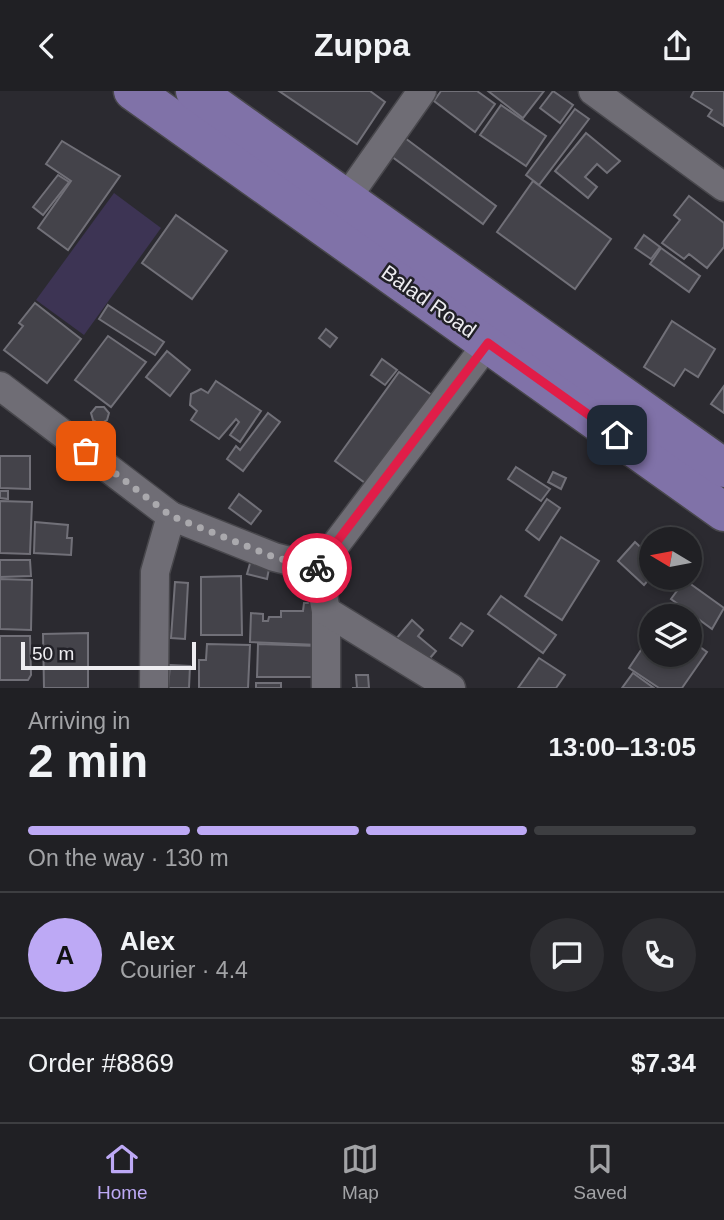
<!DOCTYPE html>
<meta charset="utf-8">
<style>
body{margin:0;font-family:Helvetica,sans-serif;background:#2d2d31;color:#f1f3f6;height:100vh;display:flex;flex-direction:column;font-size:26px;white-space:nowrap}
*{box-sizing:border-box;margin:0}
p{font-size:23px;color:#a2a3a6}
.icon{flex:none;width:38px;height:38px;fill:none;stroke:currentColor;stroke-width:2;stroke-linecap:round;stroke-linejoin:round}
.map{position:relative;height:597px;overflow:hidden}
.drawer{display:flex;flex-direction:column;background:#202024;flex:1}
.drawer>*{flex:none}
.needle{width:46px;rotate:280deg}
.controls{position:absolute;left:639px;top:436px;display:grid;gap:14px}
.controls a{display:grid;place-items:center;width:63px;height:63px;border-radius:50%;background:#202024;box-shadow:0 4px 10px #0003,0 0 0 2px #3d3e41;font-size:35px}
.scale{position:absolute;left:21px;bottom:18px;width:175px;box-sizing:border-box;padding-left:7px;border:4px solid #eeedf1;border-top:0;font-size:19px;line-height:24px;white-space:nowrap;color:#eeedf1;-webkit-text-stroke:5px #212027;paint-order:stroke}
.pin{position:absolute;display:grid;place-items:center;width:60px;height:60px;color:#fff;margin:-30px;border-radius:14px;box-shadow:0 4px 10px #0006}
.courier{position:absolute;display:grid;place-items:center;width:70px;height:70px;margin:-35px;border:5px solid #e11d48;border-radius:50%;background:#fff;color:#222;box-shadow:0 2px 9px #0007}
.overview em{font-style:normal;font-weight:600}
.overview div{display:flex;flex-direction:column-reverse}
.overview{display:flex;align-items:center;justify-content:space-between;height:119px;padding:0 28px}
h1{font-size:46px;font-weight:600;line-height:52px}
.bar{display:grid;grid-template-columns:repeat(4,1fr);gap:10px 7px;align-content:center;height:84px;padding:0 28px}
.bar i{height:9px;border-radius:5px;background:#3d3e41}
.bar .selected{background:#bda9f5}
.bar p{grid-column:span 4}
.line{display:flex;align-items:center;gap:18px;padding:0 28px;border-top:2px solid #3d3e41}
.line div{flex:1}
.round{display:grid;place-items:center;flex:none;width:74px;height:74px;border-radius:37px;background:#2d2d31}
header{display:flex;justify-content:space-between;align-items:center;height:91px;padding:0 28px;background:#202024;font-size:32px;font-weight:600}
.tabs{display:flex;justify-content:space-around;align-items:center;height:98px;border-top:2px solid #3d3e41;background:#202024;font-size:19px;color:#a2a3a6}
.tabs a{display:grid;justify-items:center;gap:4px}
.tabs .selected{color:#bda9f5}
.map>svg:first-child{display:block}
.green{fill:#3d3454}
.building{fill:#44434a;stroke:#717078;stroke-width:2}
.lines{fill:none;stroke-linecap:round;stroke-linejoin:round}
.minor-casing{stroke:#48474c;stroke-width:31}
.trunk-casing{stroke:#48474c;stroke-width:41}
.minor{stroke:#6f6d75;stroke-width:28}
.trunk{stroke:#8072a8;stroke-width:38}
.done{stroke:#aaa9ad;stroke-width:7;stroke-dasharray:0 12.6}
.route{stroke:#e11d48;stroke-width:9}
.labels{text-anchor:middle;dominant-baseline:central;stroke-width:5;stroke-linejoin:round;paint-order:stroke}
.street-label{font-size:21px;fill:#eeedf1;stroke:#212027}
</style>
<header><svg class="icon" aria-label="back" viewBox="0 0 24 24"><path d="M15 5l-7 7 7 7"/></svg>Zuppa<svg class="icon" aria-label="share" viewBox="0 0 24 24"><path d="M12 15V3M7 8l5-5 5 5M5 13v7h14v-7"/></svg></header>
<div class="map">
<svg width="724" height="597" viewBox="0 0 724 597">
<rect width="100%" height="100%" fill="#2b2a30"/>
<!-- green -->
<path class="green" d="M114,102L161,137L84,244L36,209Z"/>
<!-- building -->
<g class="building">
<path d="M279,0H370L385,11L357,53Z"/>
<path d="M441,0H477L495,13L475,41L434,10Z"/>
<path d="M488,0H544L523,27Z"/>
<path d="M553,0L573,14L560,32L540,17Z"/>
<path d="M694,0H724V35L708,25L712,19L691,6Z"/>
<path d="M501,14L546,45L526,75L480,44Z"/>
<path d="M575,18L589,28L539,94L526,84Z"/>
<path d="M586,42L620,70L607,82L597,73L585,86L597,96L588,107L555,80Z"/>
<path d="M405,47L496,115L483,133L391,65Z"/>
<path d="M62,50L120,85L68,159L38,137L71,90L46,73Z"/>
<path d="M58,84L69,91L43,124L33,116Z"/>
<path d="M533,90L611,148L575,198L497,141Z"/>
<path d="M689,105L724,132V156L707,177L689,163L684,168L662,152L680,129L674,124Z"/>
<path d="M176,124L227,160L192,208L142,172Z"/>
<path d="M644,144L660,156L651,168L635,157Z"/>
<path d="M661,157L700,185L689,201L650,173Z"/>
<path d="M35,212L81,248L47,292L4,259L23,235L19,232Z"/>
<path d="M108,214L164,251L155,264L99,228Z"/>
<path d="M672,230L715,258L698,286L685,278L674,295L644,276Z"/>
<path d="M326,238L337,247L330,256L319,247Z"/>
<path d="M108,245L146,271L111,316L75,289Z"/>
<path d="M167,260L190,279L170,305L146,286Z"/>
<path d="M382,268L397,279L385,294L371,284Z"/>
<path d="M399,281L436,307L372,397L335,370Z"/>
<path d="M216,290L261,320L240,351L230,344L239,331L236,328L219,348L191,329L197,320L190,314L191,303L201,298L208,302Z"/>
<path d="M724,295V322L711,313Z"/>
<path d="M96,316H104L109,322L107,329L100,333L93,329L91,322Z"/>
<path d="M268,322L280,331L243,380L227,368L236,355L240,359Z"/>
<path d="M0,365H30V398L0,397Z"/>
<path d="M516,376L550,398L541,410L508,388Z"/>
<path d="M553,381L566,387L561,398L548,391Z"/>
<path d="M0,400H8V408L0,407Z"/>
<path d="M239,403L261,420L251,433L229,417Z"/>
<path d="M547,408L560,417L539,449L526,439Z"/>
<path d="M0,410L32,411L30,463L0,462Z"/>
<path d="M35,431L68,434L67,447H72L71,464L34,462Z"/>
<path d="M561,446L599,470L562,529L525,505Z"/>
<path d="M635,451L651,466V486L644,494L618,470Z"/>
<path d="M0,469H30L31,485L0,486Z"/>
<path d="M251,469L270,473L267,488L247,483Z"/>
<path d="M241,485L242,544H201V486Z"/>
<path d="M0,488L32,489L31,539L0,538Z"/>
<path d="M685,489L724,517L712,538L671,508Z"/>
<path d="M175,491L188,492L185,548L171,547Z"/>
<path d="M501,505L556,544L543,562L488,523Z"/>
<path d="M304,512H316L319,554L250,551L251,522L263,523V530H268L269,526H281V520H303Z"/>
<path d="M412,529L423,539L418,545L436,560L425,573L396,548Z"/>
<path d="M461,532L473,540L462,555L450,547Z"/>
<path d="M88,542V597H44L43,543Z"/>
<path d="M651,544V564H690V549L707,561L682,597H659L629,577Z"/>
<path d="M0,545H30L31,584L28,589H0Z"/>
<path d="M207,553L250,554L248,597H199V569H206Z"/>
<path d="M258,553L318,555L312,586H257Z"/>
<path d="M539,567L565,584L556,597H518Z"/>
<path d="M170,574L190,575L189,597H168Z"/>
<path d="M633,582L654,597H622Z"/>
<path d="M356,584H368L369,597H352H357Z"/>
<rect x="256" y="592" width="25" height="5"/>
</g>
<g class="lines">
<defs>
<g id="minor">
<path d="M593,0L724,96"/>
<path d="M346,108L422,0"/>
<path d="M0,295L171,425L274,466L318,477L488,252"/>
<path d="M318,477L326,520V597"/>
<path d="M326,520L451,597"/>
<path d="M154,597L155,481L171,425"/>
</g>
<g id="trunk">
<path d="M133,0L724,421"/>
<path d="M195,0L724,377"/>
</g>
</defs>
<!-- minor casing -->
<use href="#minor" class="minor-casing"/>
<!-- trunk casing -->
<use href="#trunk" class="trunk-casing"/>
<!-- minor -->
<use href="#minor" class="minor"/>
<!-- trunk -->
<use href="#trunk" class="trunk"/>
</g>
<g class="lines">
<!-- done -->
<path class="done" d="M86,360L171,425L274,466L317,477"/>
<!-- route -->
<path class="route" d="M317,477L488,252L617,344"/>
</g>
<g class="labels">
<!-- street labels -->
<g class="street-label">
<text transform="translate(429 210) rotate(35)">Balad Road</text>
</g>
</g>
</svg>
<div class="controls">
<a><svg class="needle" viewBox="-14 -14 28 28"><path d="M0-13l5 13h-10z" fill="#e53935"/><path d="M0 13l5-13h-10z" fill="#a2a3a6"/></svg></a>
<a><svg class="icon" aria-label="layers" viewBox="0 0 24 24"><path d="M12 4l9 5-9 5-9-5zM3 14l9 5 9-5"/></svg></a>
</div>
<div class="scale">50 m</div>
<div class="pin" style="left:86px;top:360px;background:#ea580c"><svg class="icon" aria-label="bag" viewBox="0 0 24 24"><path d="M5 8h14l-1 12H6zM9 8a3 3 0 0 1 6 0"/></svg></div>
<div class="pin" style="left:617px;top:344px;background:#1f2937"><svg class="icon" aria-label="home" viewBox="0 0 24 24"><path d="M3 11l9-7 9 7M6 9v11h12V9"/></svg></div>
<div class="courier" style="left:317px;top:477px"><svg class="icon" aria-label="bike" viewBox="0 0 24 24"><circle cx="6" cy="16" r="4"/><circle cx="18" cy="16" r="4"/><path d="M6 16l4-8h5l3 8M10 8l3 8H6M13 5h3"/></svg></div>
</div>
<section class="drawer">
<div class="overview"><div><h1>2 min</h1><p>Arriving in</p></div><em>13:00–13:05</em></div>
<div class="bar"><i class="selected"></i><i class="selected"></i><i class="selected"></i><i></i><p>On the way · 130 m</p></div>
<div class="line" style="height:126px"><b class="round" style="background:#bda9f5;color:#111">A</b><div><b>Alex</b><p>Courier · 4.4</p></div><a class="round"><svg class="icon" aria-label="chat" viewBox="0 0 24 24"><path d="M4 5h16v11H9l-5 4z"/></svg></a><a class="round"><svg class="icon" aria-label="phone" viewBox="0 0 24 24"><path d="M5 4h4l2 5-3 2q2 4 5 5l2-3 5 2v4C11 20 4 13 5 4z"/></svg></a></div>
<div class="line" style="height:91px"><div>Order #8869</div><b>$7.34</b></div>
</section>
<nav class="tabs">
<a class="selected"><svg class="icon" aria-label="home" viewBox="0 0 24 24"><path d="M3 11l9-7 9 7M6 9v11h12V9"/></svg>Home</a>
<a><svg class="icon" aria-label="map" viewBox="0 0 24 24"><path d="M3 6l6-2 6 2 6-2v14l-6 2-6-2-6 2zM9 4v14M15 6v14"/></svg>Map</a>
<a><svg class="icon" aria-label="saved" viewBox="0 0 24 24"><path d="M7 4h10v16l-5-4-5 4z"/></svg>Saved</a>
</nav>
